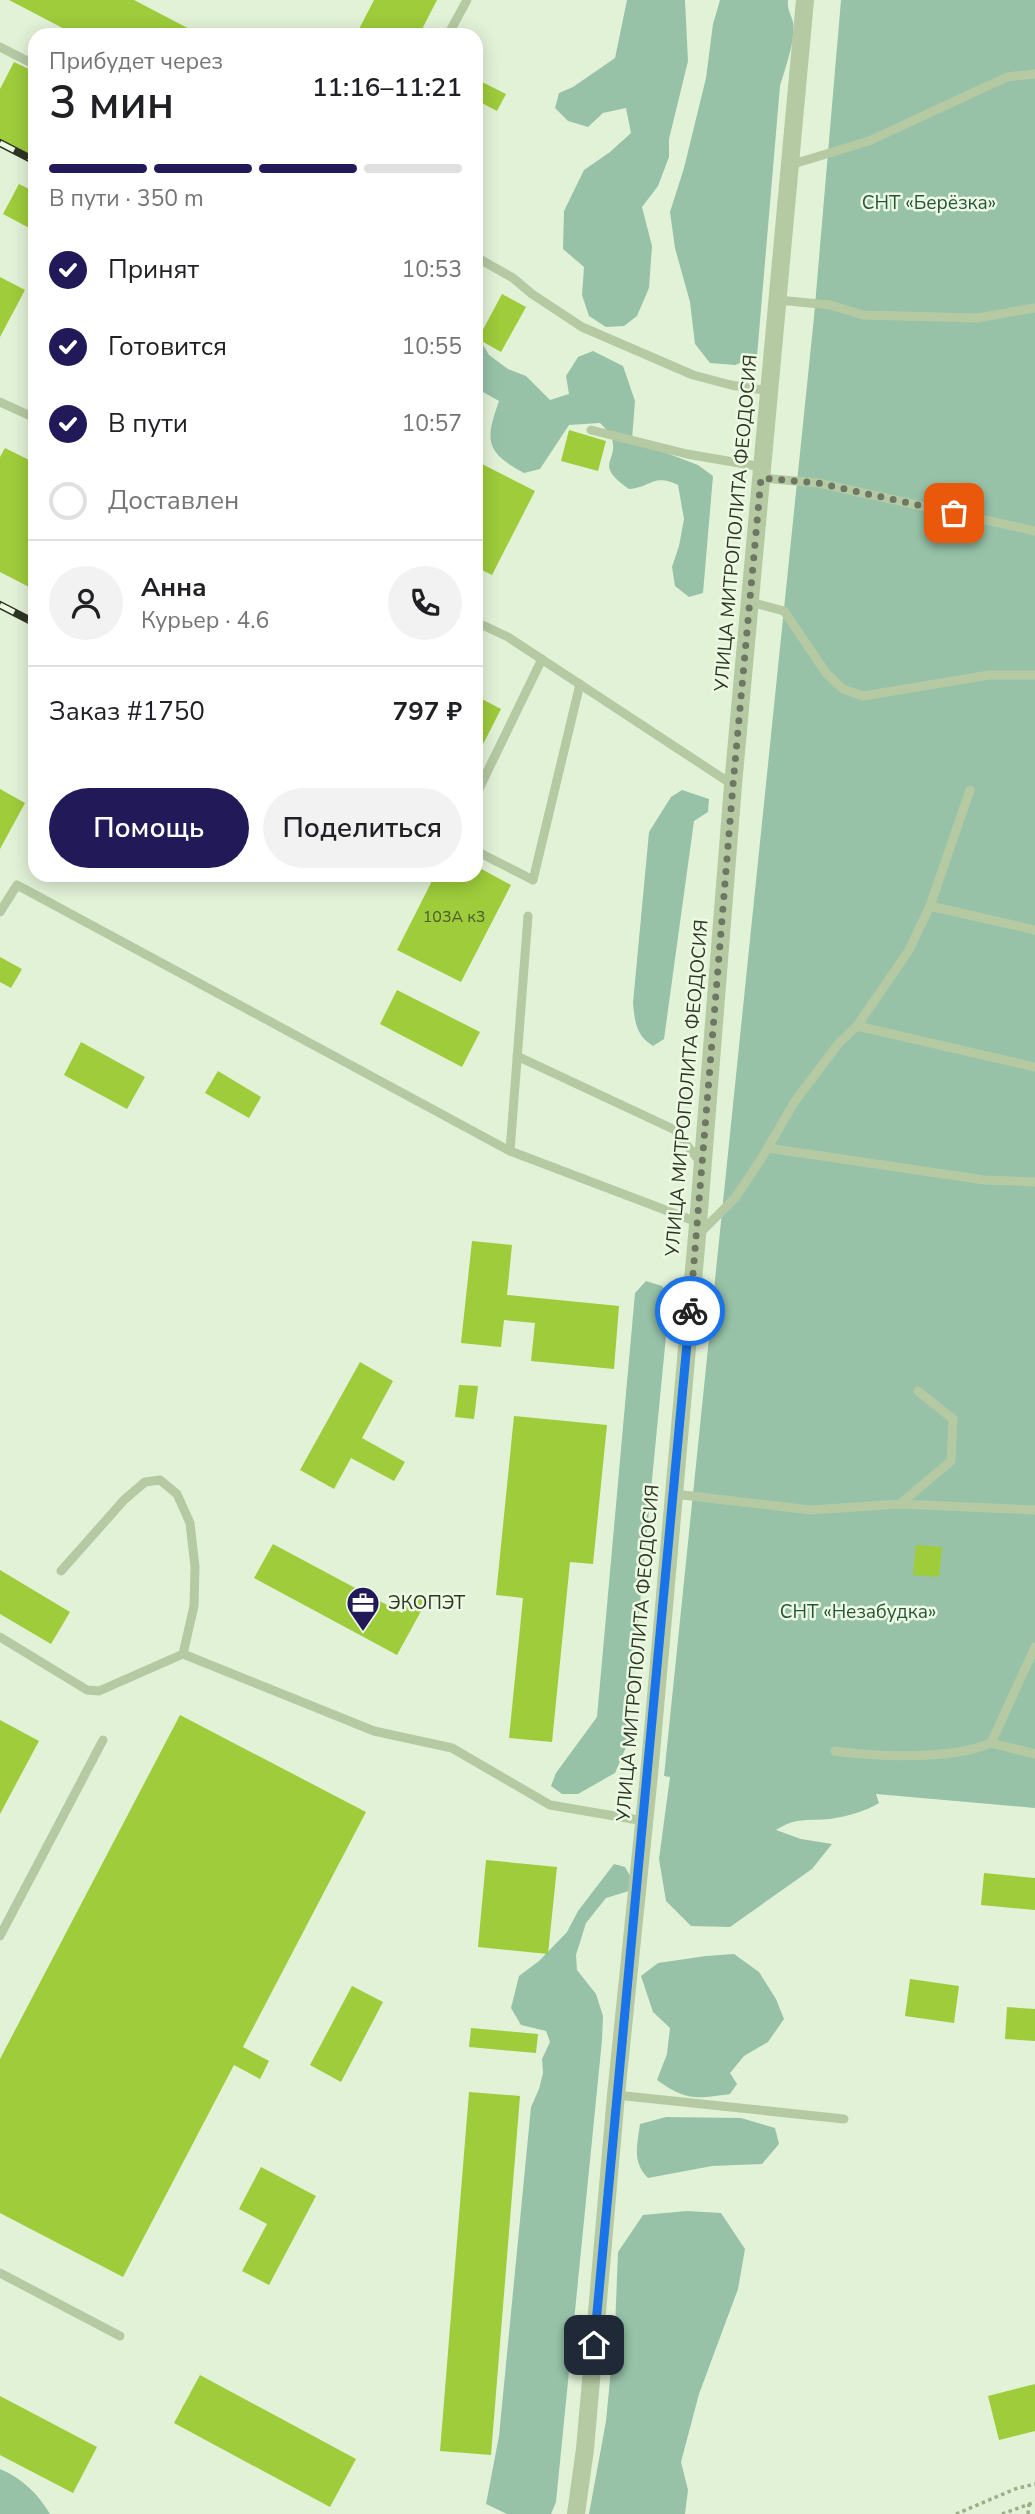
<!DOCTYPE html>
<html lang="ru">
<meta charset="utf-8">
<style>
body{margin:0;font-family:"Nunito Sans",sans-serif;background:#f2f2f2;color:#202124;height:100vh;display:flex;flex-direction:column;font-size:26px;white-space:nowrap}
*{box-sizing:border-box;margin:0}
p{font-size:23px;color:#757577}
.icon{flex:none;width:38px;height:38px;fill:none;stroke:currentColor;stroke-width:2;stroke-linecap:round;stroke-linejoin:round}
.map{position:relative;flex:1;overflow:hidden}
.side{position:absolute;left:28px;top:28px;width:455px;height:854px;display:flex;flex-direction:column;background:#fff;border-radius:21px;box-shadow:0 4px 18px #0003}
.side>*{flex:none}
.pin{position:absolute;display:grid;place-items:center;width:60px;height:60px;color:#fff;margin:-30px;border-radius:14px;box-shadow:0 4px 10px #0006}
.courier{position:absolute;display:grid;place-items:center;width:70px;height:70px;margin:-35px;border:5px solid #1a73e8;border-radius:50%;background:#fff;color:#222;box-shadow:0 2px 9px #0007}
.headline em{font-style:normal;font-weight:600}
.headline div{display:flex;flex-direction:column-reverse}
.headline{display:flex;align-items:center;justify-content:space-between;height:119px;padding:0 21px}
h1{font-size:46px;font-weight:600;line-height:52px}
.bar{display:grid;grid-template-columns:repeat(4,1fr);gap:10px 7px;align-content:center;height:84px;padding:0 21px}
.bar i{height:9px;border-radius:5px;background:#e0e0e0}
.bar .current{background:#221958}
.bar p{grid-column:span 4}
.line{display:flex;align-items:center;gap:18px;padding:0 21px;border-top:2px solid #e0e0e0}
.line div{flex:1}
.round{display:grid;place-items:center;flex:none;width:74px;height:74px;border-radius:37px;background:#f2f2f2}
ol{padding:0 21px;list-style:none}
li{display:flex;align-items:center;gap:21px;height:77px}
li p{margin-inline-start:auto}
li .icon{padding:7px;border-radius:50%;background:#221958;color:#fff;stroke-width:4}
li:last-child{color:#757577}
li i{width:38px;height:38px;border:4px solid #e0e0e0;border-radius:50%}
.cta{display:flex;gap:14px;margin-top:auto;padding:14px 21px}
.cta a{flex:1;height:80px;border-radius:42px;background:#221958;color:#fff;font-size:28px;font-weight:600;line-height:80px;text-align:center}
.cta a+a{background:#f2f2f2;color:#202124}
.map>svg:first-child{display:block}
.green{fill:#97c2a8}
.building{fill:#9ecc3b}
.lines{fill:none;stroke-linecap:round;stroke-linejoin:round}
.path{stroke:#9aae87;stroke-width:3.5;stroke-dasharray:3.5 3.5;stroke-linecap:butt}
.service{stroke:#b5caa3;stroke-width:9}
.minor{stroke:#b5caa3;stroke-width:18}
.rail-casing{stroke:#2f3525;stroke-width:8}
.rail{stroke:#ecfae3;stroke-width:5;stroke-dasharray:16;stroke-linecap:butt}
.done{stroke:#6e7763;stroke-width:7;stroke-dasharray:0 12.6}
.route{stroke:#1a73e8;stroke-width:9}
.labels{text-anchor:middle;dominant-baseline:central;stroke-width:5;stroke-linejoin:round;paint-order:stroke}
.number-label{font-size:16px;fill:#4b5b2a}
.park-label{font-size:19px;fill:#28543b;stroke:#ecfae3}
.street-label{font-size:19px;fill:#2f3525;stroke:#ecfae3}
.poi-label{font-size:19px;fill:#2f3525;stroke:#ecfae3;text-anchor:start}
</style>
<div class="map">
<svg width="1035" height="2514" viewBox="0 0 1035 2514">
<rect width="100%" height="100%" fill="#e2f2d7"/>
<!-- green -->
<g class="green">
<path d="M627,0H685L688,61L669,139V157L658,186L642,207L652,246L649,288L637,316L624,326L606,327L589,316L582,295L584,267L563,249L564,211L584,170L610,152L631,133L626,108L603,113L588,127L568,121L555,108L559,93L573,87L615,58Z"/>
<path d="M720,0H788C787,10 791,14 793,22C796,39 785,69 780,86L757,356L735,365L710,363L695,344L690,302L675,248L670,212L684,168L706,78L713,24Z"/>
<path d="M841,0H1035V1808L876,1794L879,1803C864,1812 848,1816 830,1819C808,1821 796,1817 776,1830L801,1839L832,1844L812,1869L730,1927L691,1926L666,1901L659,1859L670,1777L664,1776L814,317Z"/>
<path d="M476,333L489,355L508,369L526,376L550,400L569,394L566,376L578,357L593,351L623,366L635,401L632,440L698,465L713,476L703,593L689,597L675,586L672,567L679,546L684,519L678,485C653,473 652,487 629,489C591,462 621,463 611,436C609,432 604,427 600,423L569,425L540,469L524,473C485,452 485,441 499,401L476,388Z"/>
<path d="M682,790L709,799L708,812L694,821L664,1039L653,1046C636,1035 635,1023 633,1003L649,832L671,797Z"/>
<path d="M646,1281L662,1286L670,1295L626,1747L615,1773L578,1794H562L551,1786L556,1773L597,1717L635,1293Z"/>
<path d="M614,1864L625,1867L631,1877L629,1891L606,1898L586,1923L576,1955L577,1970L596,1994L603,2016L602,2040L556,2502L551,2514H507L486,2504L499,2436L531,2107L539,2089L543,2073L542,2059L550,2042L546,2031L521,2025L511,2008L519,1976L539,1961L567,1932L578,1911Z"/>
<path d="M734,1954L759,1972L776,1999L784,2019L768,2042L744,2056L730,2073L737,2084L730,2094C696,2099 686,2101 657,2080L667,2054L670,2028L653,2012L641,1976L658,1963L706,1956Z"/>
<path d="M666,2117L741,2118L775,2128L779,2144L762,2164L712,2166L648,2178C632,2162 637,2146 640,2124Z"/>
<path d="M687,2211L721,2213L745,2249L738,2289L699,2394L681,2462L688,2490L685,2514H589L606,2421L615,2328L618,2252L643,2215Z"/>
<path d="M0,2469C22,2478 38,2494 50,2514H0Z"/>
</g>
<!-- building -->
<g class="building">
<path d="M9,0H134L201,35H76Z"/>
<path d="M374,0H437L419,35H356Z"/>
<path d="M14,62L35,72V157L0,139V89Z"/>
<path d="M476,79L506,94L497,111L476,100Z"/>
<path d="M19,184L35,192V231L3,214Z"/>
<path d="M0,277L25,290L0,337Z"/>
<path d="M502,294L526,307L501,352L478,339Z"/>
<path d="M569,430L606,441L598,471L561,461Z"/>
<path d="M5,448L35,463V590L0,572V457Z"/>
<path d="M482,464L535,491L492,575L476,567V477Z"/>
<path d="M476,696L501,709L476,758Z"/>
<path d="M0,789L25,803L0,849Z"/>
<path d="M476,866L511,885L461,982L397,950L435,875H476Z"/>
<path d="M0,957L22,969L11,988L0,982Z"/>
<path d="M397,990L480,1032L462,1067L380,1024Z"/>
<path d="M81,1042L145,1077L127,1109L64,1075Z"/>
<path d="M218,1071L261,1097L249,1118L205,1093Z"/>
<path d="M472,1241L512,1245L507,1295L619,1306L614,1369L531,1361L535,1323L504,1320L501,1347L461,1343Z"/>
<path d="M360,1362L393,1381L362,1438L405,1462L394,1481L351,1458L334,1489L300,1470Z"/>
<path d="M459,1385L478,1386L474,1419L455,1417Z"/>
<path d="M514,1416L607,1425L593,1564L570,1562L552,1742L509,1738L523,1598L496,1595Z"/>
<path d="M273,1544L402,1613L412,1595L426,1602L397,1655L254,1578Z"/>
<path d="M916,1545L942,1547L939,1577L913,1575Z"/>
<path d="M0,1570L70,1612L51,1644L0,1614Z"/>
<path d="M180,1715L366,1812L243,2047L269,2061L260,2079L234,2065L123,2277L0,2213V2059Z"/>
<path d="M0,1720L39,1741L0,1814Z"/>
<path d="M486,1860L557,1867L548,1954L478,1947Z"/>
<path d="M984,1873L1035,1878V1910L981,1905Z"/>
<path d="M910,1979L959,1986L954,2023L905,2016Z"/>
<path d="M352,1986L383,2002L341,2082L310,2065Z"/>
<path d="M1007,2007L1035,2009V2041L1005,2039Z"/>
<path d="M471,2028L538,2034L536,2053L469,2047Z"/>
<path d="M469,2092L520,2096L491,2455L440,2451Z"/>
<path d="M261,2167L316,2196L269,2285L242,2271L267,2224L239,2209Z"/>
<path d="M200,2375L356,2459L330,2507L174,2423Z"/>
<path d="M1035,2384V2431L999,2440L988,2396Z"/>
<path d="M0,2396L97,2447L73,2493L0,2455Z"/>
</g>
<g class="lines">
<!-- path -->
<g class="path">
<path d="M956,2514L1015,2489L1035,2484"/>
<path d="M1002,2514L1035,2502"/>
<path d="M1028,2514L1029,2504"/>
</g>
<!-- service -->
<g class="service">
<path d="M448,35L467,0"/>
<path d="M0,47L35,65"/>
<path d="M790,165L869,141L1007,77L1035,74"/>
<path d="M476,257L513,278L532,294L582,327L693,375L731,385L769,391"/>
<path d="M778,300L830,305L863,315L977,318L1035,308"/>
<path d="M0,402L35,418"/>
<path d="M591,430L687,454L762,467"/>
<path d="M761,478L818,483L1035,531"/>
<path d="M750,602L784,611L826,673L843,689L863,696L989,675H1035"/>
<path d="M476,622L508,637L733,785"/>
<path d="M476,795L542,659"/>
<path d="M476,851L533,880L580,684"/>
<path d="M930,906L1035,930"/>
<path d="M0,912L17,885L510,1151L697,1222"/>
<path d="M857,1026L1035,1067"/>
<path d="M517,1056L675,1130L701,1163"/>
<path d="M768,1148L984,1180L1035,1182"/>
<path d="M510,1151L528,916"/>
<path d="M700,1233L735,1198L763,1156L795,1101L839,1043L857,1026L909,950L930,906L970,790"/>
<path d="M674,1494L811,1510L900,1504L951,1461L953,1419L918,1391"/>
<path d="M900,1504L1035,1510"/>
<path d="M61,1571L124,1500L145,1482L160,1480L177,1494L190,1523L195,1567L194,1606L183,1654"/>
<path d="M0,1637L87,1690L99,1691L183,1654L374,1731L452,1748L550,1805L644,1821"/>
<path d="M991,1743L1035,1754"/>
<path d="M835,1751C879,1757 950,1760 991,1743L1035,1647"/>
<path d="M0,1936L103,1740"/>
<path d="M616,2095L844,2119"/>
<path d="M0,2273L120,2336"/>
</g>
<!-- minor -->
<path class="minor" d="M576,2514L585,2449L616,2095L649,1775L697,1236L733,785L805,0"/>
<defs>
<g id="rail">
<path d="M0,143L35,161"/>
<path d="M0,605L35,623"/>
</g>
</defs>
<!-- rail casing -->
<use href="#rail" class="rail-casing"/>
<!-- rail -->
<use href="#rail" class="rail"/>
</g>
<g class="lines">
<!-- done -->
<path class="done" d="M690,1311L733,785L761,478L818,483L954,513"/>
<!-- route -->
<path class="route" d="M594,2345L690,1311"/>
</g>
<!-- icons -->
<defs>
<symbol id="office-pin" viewBox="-11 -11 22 30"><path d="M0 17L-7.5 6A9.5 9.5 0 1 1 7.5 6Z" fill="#221958" stroke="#ecfae3"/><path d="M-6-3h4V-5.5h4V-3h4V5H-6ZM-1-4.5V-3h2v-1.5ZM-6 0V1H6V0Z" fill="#fff"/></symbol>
</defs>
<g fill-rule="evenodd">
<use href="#office-pin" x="344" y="1584" width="38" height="52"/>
</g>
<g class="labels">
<!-- number labels -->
<g class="number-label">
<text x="454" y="917">103А к3</text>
</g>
<!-- park labels -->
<g class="park-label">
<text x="929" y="203">СНТ «Берёзка»</text>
<text x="858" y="1612">СНТ «Незабудка»</text>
</g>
<!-- street labels -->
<g class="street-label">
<text transform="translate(736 523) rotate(-85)">УЛИЦА МИТРОПОЛИТА ФЕОДОСИЯ</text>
<text transform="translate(687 1088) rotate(-85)">УЛИЦА МИТРОПОЛИТА ФЕОДОСИЯ</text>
<text transform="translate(638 1653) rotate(-85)">УЛИЦА МИТРОПОЛИТА ФЕОДОСИЯ</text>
</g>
<!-- poi labels -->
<g class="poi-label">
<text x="388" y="1603">ЭКОПЭТ</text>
</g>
</g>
</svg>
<div class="pin" style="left:954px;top:513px;background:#ea580c"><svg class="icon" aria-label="bag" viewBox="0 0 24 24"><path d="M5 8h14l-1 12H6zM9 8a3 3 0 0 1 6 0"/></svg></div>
<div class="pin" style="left:594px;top:2345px;background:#1f2937"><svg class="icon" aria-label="home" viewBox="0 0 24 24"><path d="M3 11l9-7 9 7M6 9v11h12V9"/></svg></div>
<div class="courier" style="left:690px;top:1311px"><svg class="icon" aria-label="bike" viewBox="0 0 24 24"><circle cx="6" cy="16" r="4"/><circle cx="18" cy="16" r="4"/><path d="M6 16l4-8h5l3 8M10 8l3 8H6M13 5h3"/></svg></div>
<section class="side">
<div class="headline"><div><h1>3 мин</h1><p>Прибудет через</p></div><em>11:16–11:21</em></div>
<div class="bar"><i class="current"></i><i class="current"></i><i class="current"></i><i></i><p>В пути · 350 m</p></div>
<ol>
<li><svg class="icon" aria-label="check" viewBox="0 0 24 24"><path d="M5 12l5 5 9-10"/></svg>Принят<p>10:53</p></li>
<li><svg class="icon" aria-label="check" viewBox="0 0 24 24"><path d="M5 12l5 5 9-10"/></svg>Готовится<p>10:55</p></li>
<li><svg class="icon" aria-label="check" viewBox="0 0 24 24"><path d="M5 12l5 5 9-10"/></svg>В пути<p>10:57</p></li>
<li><i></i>Доставлен</li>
</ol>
<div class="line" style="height:126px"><a class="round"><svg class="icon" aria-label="person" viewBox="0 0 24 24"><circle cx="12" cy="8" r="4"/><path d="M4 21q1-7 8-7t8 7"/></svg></a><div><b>Анна</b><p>Курьер · 4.6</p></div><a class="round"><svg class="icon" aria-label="phone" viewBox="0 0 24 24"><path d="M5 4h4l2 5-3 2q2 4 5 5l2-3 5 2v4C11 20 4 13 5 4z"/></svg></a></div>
<div class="line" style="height:91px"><div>Заказ #1750</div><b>797 ₽</b></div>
<div class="cta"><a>Помощь</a><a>Поделиться</a></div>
</section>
</div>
